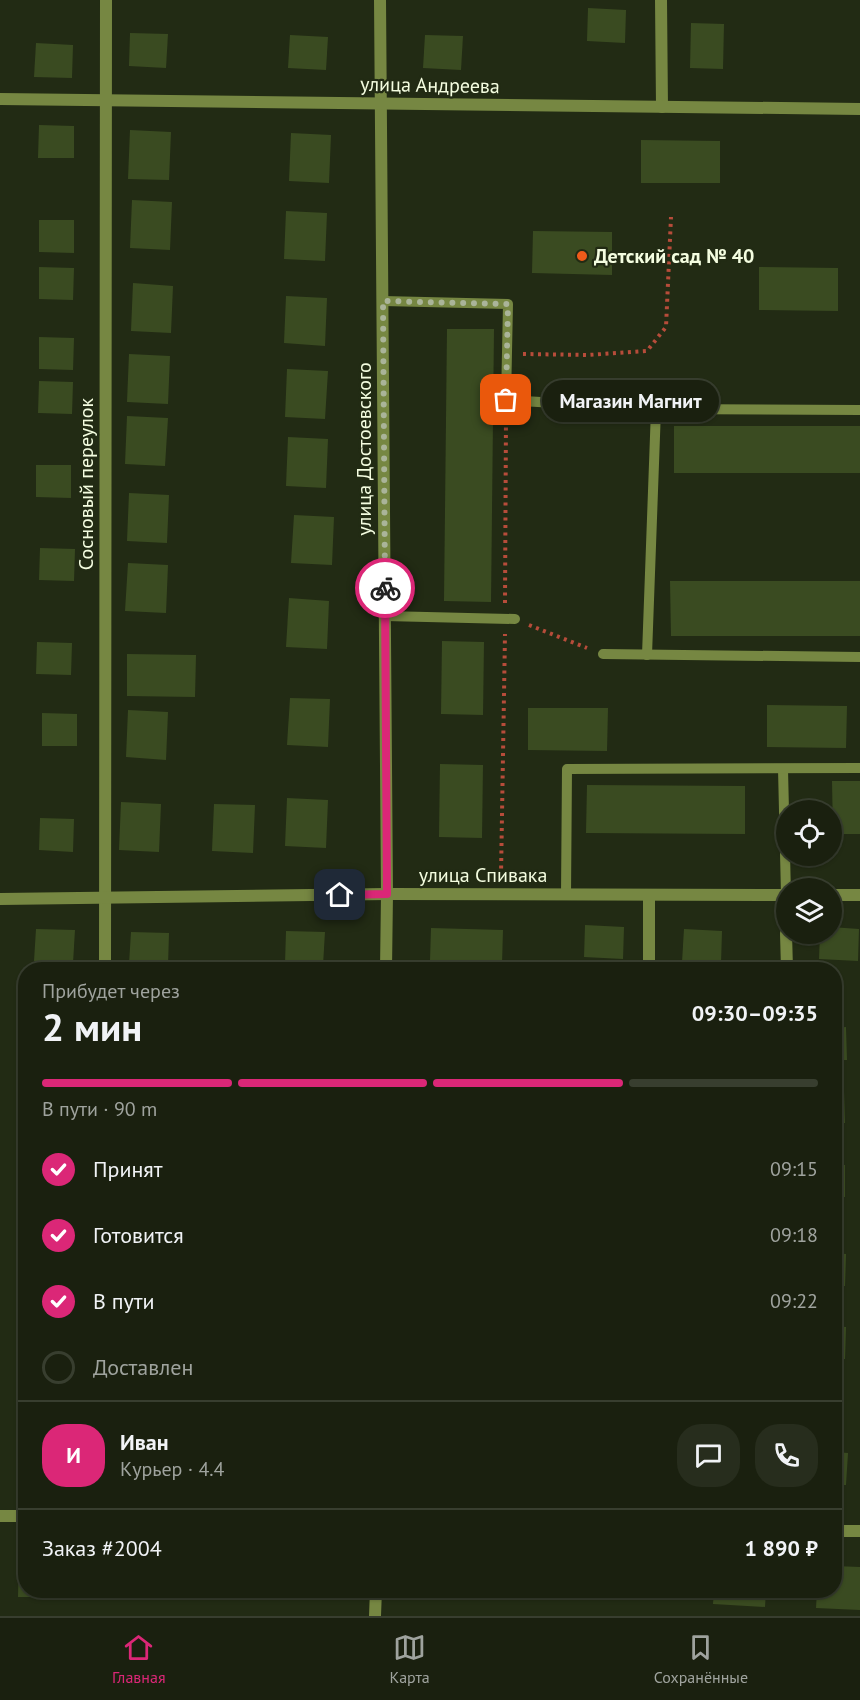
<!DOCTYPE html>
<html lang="ru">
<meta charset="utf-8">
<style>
body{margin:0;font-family:"PT Sans",sans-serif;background:#272d1d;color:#f1f3f6;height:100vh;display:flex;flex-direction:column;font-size:22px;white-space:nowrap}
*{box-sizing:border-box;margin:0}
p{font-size:20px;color:#9fa39e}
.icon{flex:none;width:33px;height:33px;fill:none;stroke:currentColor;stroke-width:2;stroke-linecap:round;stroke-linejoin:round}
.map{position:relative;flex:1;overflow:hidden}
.drawer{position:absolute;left:18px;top:962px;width:824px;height:636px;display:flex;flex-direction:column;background:#1a200f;border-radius:24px;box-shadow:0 2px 4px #0004,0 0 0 2px #383e2f}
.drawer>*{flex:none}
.controls{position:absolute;left:776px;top:800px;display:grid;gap:12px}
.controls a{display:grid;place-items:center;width:66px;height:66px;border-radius:50%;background:#1a200f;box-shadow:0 2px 4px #0004,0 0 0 2px #383e2f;font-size:30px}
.pin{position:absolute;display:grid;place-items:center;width:51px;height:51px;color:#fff;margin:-26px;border-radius:12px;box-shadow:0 3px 9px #0006}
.courier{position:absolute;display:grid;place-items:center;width:60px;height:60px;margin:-30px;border:4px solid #db2777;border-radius:50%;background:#fff;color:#222;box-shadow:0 2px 8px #0007}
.bubble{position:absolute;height:42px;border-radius:21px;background:#1a200f;box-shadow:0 2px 4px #0004,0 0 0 2px #383e2f;font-size:20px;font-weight:700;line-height:42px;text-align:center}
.headline em{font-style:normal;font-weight:700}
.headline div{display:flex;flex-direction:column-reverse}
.headline{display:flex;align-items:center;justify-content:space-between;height:102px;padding:0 24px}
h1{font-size:39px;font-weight:700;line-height:45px}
.bar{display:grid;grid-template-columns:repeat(4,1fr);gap:9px 6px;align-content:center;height:72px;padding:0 24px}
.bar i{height:8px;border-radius:4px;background:#383e2f}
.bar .on{background:#db2777}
.bar p{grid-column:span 4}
.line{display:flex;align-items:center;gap:15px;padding:0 24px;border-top:2px solid #383e2f}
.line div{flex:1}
.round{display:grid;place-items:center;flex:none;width:63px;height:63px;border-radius:24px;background:#272d1d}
ol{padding:0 24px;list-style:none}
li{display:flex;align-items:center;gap:18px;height:66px}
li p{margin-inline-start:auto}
li .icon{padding:6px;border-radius:50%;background:#db2777;color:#fff;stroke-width:4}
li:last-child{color:#9fa39e}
li i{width:33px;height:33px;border:3px solid #383e2f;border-radius:50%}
.menu{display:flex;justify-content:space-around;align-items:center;height:84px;border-top:2px solid #383e2f;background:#1a200f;font-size:16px;color:#9fa39e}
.menu a{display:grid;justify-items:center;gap:3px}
.menu .on{color:#db2777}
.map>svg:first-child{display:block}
.building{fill:#3a4b21}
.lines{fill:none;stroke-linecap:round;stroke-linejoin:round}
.path{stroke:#b74c3a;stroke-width:4;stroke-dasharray:3 4.5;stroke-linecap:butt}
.service{stroke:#768742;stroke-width:10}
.minor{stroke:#768742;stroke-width:12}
.tertiary{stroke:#768742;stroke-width:12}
.done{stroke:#aab499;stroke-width:6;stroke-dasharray:0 10.8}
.route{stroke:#db2777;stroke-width:8}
.poi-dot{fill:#ef5b1a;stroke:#222b14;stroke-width:2}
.labels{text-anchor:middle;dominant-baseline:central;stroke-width:4.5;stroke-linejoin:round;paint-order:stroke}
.street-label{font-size:20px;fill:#f4fde0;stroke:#222b14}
.poi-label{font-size:20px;font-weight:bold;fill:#f4fde0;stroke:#222b14;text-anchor:start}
</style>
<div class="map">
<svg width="860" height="1616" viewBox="0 0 860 1616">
<rect width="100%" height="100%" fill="#222b14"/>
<!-- building -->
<g class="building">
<path d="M588,8L626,10L625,43L587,41Z"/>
<path d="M691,23L724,24L723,69L690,68Z"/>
<path d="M130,33L168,34L166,68L129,66Z"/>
<path d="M290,35L328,37L326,70L288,68Z"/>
<path d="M425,35L463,36L461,70L423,68Z"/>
<path d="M36,43L73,45L72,78L34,77Z"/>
<path d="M39,125L74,126V158H38Z"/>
<path d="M130,130L171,132L169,180L128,179Z"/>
<path d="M291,133L331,135L329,183L289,181Z"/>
<path d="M641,140L720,141V183H641Z"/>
<path d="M132,200L172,202L170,250L130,248Z"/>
<path d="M286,211L327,213L325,261L284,259Z"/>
<path d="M39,220H74V253L39,252Z"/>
<path d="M533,231L612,232V275L532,273Z"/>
<path d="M39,267L74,268L73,300L39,299Z"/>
<path d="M759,267L838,268V311L759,310Z"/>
<path d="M133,283L173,286L171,333L131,331Z"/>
<path d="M286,296L327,298L325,346L284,343Z"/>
<path d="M447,329H494L491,602L444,601Z"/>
<path d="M39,337L74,338L73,370L39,369Z"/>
<path d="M129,354L170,356L168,404L127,402Z"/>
<path d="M287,369L328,371L325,419L285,417Z"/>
<path d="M39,381L73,382L72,414L38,413Z"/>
<path d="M127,416L168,418L165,466L125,464Z"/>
<rect x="674" y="426" width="186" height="47"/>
<path d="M288,437L328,439L326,488L286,486Z"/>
<path d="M36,465H71V498L36,497Z"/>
<path d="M129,493L169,495L167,543L127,541Z"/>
<path d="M294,515L334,517L332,565L291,563Z"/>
<path d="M40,548L75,549L74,581L39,580Z"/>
<path d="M128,563L168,565L166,613L125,611Z"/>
<path d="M670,581H860V636H671Z"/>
<path d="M289,598L329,601L327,649L286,647Z"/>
<path d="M442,641L484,642L483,715L441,714Z"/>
<path d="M37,642L72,643L71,675L36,674Z"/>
<path d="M127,654L196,655L195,697L127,696Z"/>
<path d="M290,698L330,699L328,747L287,745Z"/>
<path d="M767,705L847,706L846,748L767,747Z"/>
<path d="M528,708H608L607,751L528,750Z"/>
<path d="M128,710L168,712L166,760L126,757Z"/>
<path d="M42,713L77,714V746H42Z"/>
<path d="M440,764L483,765L482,838L439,837Z"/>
<path d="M832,781H860V834H833Z"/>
<path d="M587,785L745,786V834L586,833Z"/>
<path d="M287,798L328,800L326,848L285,846Z"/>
<path d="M121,802L161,804L159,852L119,850Z"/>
<path d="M214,804L255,805L253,853L212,851Z"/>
<path d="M40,818L74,819L73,852L39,850Z"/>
<path d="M585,925L624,927L623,959L584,957Z"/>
<path d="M831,927L859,929L858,961L819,959L820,933H831Z"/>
<path d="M431,928L503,930L502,964L430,961Z"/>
<path d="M36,929L75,930L73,963L34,961Z"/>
<path d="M684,929L722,931L721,963L682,962Z"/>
<path d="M286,931L325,932L323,965L285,963Z"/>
<path d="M131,932L169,933L168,966L129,964Z"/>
<path d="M846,1027L847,1060H834V1028Z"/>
<path d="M834,1091H844L845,1123H834Z"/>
<path d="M834,1164L845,1165V1197H834Z"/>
<path d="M834,1253L846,1254L845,1286H834Z"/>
<path d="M834,1326L846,1327L845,1359H834Z"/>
<path d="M834,1452L848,1453L846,1485H834Z"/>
<path d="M19,1554H26V1590H71V1597H18Z"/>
<path d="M834,1566L860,1567V1610L816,1608L817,1590H834Z"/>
<rect x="99" y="1590" width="52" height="6"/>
<path d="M192,1590H244V1596L192,1595Z"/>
<rect x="277" y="1590" width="52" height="6"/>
<path d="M428,1590H467V1595L428,1593Z"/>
<path d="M714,1590H766L765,1607L713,1604Z"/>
</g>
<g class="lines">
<!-- path -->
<g class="path">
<path d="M523,354L588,355L647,351L666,327L671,217"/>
<path d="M505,603L506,415"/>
<path d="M529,625L587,648"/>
<path d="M501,876L505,634"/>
</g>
<!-- service -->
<g class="service">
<path d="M383,301L508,304L506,400L656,409L647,655"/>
<path d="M656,409L860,410"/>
<path d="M385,616L515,619"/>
<path d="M603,654L860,657"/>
<path d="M783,769L786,895"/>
<path d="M566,895L567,769L860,768"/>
</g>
<!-- minor -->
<g class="minor">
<path d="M380,0L387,894L386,969"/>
<path d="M661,0L662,107"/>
<path d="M0,99L860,109"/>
<path d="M786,895V905"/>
<path d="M786,933L787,969"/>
<path d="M105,969L106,0"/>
<path d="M649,969V895"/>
<path d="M0,1516H26"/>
<path d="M834,1531H860"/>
<path d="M375,1616L376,1590"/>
</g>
<!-- tertiary -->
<g class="tertiary">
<path d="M831,895H860"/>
<path d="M0,899L387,894L786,895"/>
</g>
</g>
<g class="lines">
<!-- done -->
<path class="done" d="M385,588L383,301L508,304L506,400"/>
<!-- route -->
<path class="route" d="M340,895L387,894L385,588"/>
</g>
<!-- markers -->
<circle class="poi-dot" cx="582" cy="256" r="6"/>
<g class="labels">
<!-- street labels -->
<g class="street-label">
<text transform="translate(430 85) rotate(1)">улица Андреева</text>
<text transform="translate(364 449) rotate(-90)">улица Достоевского</text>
<text transform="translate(86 484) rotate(-90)">Сосновый переулок</text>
<text x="483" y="875">улица Спивака</text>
</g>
<!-- poi labels -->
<g class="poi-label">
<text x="594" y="256">Детский сад № 40</text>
</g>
</g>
</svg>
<div class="controls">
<a><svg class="icon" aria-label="locate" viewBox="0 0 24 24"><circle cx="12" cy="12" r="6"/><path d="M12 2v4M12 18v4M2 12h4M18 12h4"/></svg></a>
<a><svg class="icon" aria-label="layers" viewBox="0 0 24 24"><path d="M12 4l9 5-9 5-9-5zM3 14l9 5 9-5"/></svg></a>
</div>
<div class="pin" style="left:506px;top:400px;background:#ea580c"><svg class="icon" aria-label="bag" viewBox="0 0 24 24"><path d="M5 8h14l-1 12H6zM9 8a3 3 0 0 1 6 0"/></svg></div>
<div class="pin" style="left:340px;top:895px;background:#1f2937"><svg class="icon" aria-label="home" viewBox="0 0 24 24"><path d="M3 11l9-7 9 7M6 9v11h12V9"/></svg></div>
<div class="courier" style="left:385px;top:588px"><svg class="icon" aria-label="bike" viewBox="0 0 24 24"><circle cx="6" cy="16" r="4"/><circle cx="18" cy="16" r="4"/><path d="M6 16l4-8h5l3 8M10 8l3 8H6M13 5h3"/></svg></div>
<div class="bubble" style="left:542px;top:380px;width:177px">Магазин Магнит</div>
<section class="drawer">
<div class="headline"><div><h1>2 мин</h1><p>Прибудет через</p></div><em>09:30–09:35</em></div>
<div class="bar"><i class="on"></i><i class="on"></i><i class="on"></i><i></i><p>В пути · 90 m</p></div>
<ol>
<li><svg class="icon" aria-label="check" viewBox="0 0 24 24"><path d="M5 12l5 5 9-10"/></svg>Принят<p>09:15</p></li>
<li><svg class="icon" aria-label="check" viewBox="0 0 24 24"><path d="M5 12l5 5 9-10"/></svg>Готовится<p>09:18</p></li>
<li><svg class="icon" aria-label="check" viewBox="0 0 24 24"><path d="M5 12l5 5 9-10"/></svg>В пути<p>09:22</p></li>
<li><i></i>Доставлен</li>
</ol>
<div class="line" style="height:108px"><b class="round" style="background:#db2777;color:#fff">И</b><div><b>Иван</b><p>Курьер · 4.4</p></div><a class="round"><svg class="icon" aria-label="chat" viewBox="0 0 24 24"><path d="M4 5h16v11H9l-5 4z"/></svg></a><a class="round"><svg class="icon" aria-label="phone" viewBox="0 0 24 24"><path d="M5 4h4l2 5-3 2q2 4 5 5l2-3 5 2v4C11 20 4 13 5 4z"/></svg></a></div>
<div class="line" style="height:78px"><div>Заказ #2004</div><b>1 890 ₽</b></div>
</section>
</div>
<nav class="menu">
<a class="on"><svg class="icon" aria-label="home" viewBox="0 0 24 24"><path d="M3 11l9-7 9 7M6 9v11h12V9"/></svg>Главная</a>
<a><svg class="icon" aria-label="map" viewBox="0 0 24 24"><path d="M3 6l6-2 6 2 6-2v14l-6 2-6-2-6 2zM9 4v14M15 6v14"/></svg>Карта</a>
<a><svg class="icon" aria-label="saved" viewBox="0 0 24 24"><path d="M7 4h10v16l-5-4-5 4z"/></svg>Сохранённые</a>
</nav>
